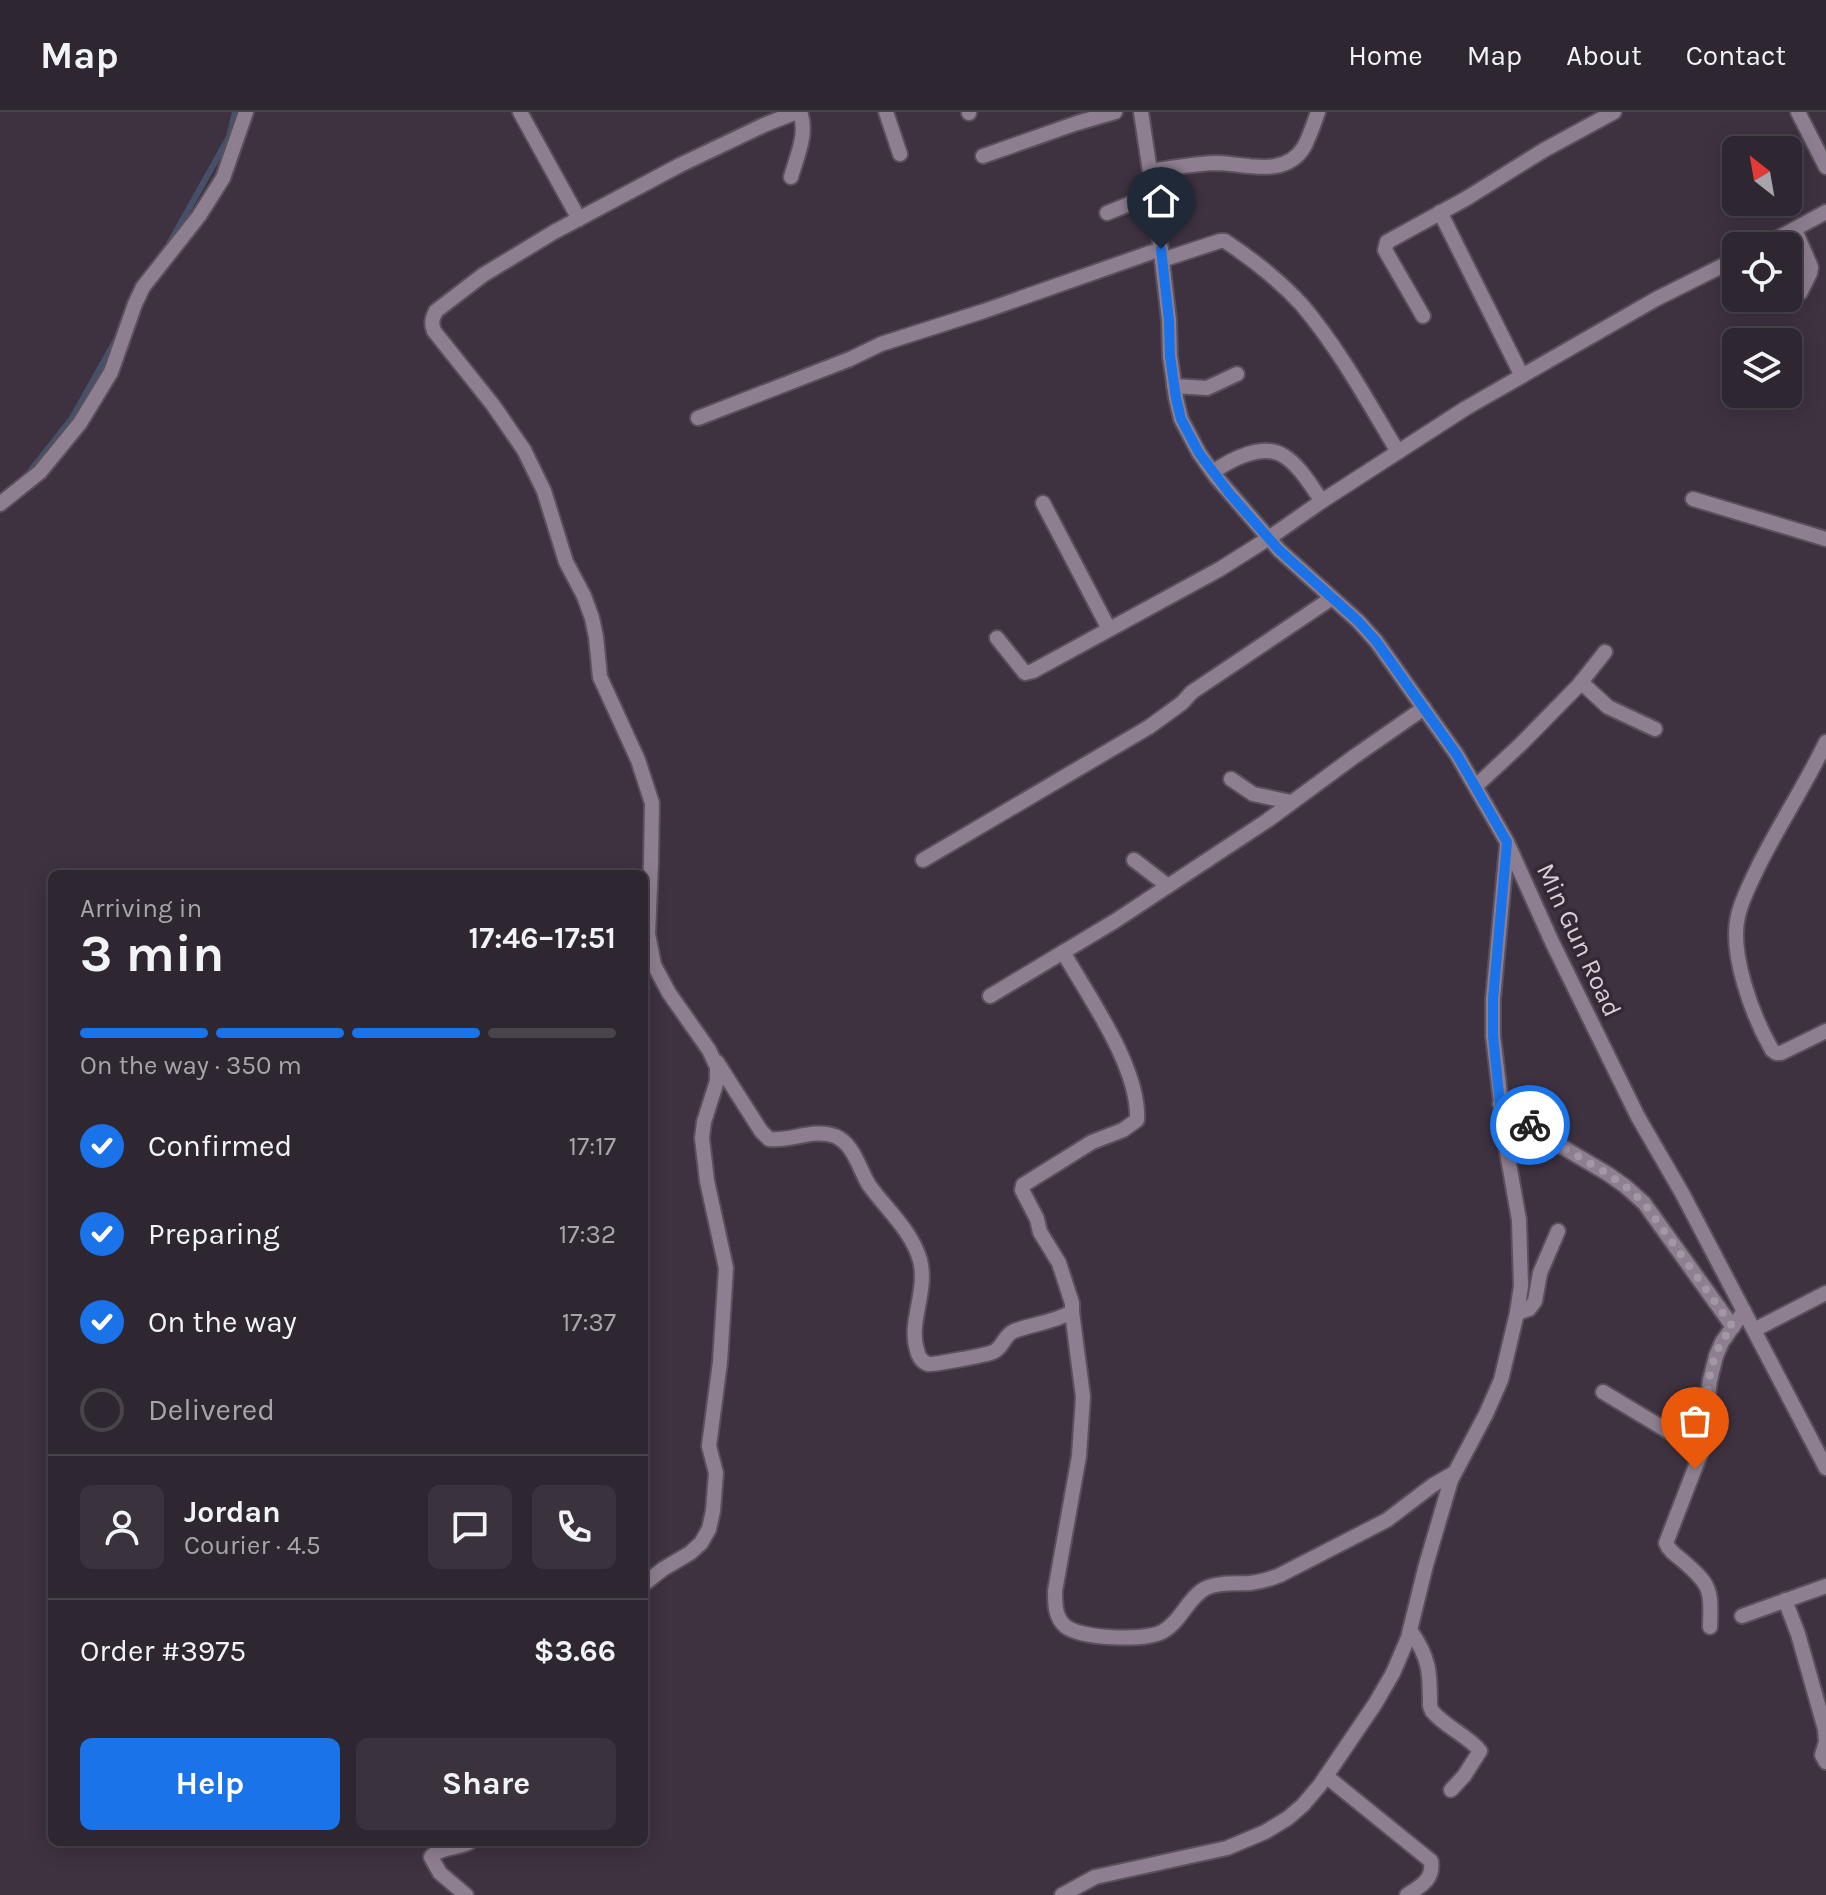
<!DOCTYPE html>
<meta charset="utf-8">
<style>
body{margin:0;font-family:Karla,sans-serif;background:#3a323c;color:#f1f3f6;height:100vh;display:flex;flex-direction:column;font-size:30px;white-space:nowrap}
*{box-sizing:border-box;margin:0}
p{font-size:26px;color:#a7a5ab}
.icon{flex:none;width:44px;height:44px;fill:none;stroke:currentColor;stroke-width:2;stroke-linecap:round;stroke-linejoin:round}
.map{position:relative;flex:1;overflow:hidden}
.details{position:absolute;left:48px;top:758px;width:600px;height:976px;display:flex;flex-direction:column;background:#2e2630;border-radius:12px;box-shadow:0 4px 20px #0003,0 0 0 2px #49434c}
.details>*{flex:none}
.needle{width:52px;rotate:329deg}
.tools{position:absolute;left:1722px;top:24px;display:grid;gap:16px}
.tools a{display:grid;place-items:center;width:80px;height:80px;border-radius:12px;background:#2e2630;box-shadow:0 4px 20px #0003,0 0 0 2px #49434c;font-size:40px}
.pin{position:absolute;display:grid;place-items:center;width:68px;height:68px;color:#fff;margin:-82px -34px;border-radius:50% 50% 50% 0;rotate:-45deg;box-shadow:0 0 8px #0007}
.pin .icon{rotate:45deg}
.courier{position:absolute;display:grid;place-items:center;width:80px;height:80px;margin:-40px;border:6px solid #1a73e8;border-radius:50%;background:#fff;color:#222;box-shadow:0 2px 10px #0007}
.head em{font-style:normal;font-weight:700}
.head div{display:flex;flex-direction:column-reverse}
.head{display:flex;align-items:center;justify-content:space-between;height:136px;padding:0 32px}
h1{font-size:52px;font-weight:700;line-height:60px}
.bar{display:grid;grid-template-columns:repeat(4,1fr);gap:12px 8px;align-content:center;height:96px;padding:0 32px}
.bar i{height:10px;border-radius:6px;background:#49434c}
.bar .current{background:#1a73e8}
.bar p{grid-column:span 4}
.line{display:flex;align-items:center;gap:20px;padding:0 32px;border-top:2px solid #49434c}
.line div{flex:1}
.round{display:grid;place-items:center;flex:none;width:84px;height:84px;border-radius:12px;background:#3a323c}
ol{padding:0 32px;list-style:none}
li{display:flex;align-items:center;gap:24px;height:88px}
li p{margin-inline-start:auto}
li .icon{padding:8px;border-radius:50%;background:#1a73e8;color:#fff;stroke-width:4}
li:last-child{color:#a7a5ab}
li i{width:44px;height:44px;border:4px solid #49434c;border-radius:50%}
.action{display:flex;gap:16px;margin-top:auto;padding:16px 32px}
.action a{flex:1;height:92px;border-radius:12px;background:#1a73e8;color:#fff;font-size:32px;font-weight:700;line-height:92px;text-align:center}
.action a+a{background:#3a323c;color:#f1f3f6}
header{display:flex;align-items:center;gap:48px;box-sizing:border-box;height:112px;padding:0 40px;background:#2e2630;border-bottom:2px solid #49434c}
header strong{font-size:38px}
nav{display:flex;gap:44px;margin-inline-start:auto;font-size:28px}
.map>svg:first-child{display:block}
.lines{fill:none;stroke-linecap:round;stroke-linejoin:round}
.stream{stroke:#45516b;stroke-width:6}
.minor-casing{stroke:#5a505b;stroke-width:18}
.minor{stroke:#8e7f90;stroke-width:14}
.done{stroke:#a198a3;stroke-width:8;stroke-dasharray:0 14.4}
.route{stroke:#1a73e8;stroke-width:10}
.labels{text-anchor:middle;dominant-baseline:central;stroke-width:7;stroke-linejoin:round;paint-order:stroke}
.street-label{font-size:26px;fill:#d7cfd8;stroke:#342835}
</style>
<header>
<strong>Map</strong>
<nav><a>Home</a><a>Map</a><a>About</a><a>Contact</a></nav>
</header>
<div class="map">
<svg width="1826" height="1783" viewBox="0 0 1826 1783">
<rect width="100%" height="100%" fill="#3e3240"/>
<g class="lines">
<!-- stream -->
<g class="stream">
<path d="M169,132L229,25L235,0"/>
<path d="M27,363L72,306L117,226"/>
</g>
<defs>
<g id="minor">
<path d="M520,0L579,107"/>
<path d="M886,0L900,42"/>
<path d="M969,0V1"/>
<path d="M1141,0L1157,106L1169,208L1170,244L1176,286L1181,307L1199,341L1216,365L1279,438L1358,509L1376,529L1457,643L1507,730L1552,830L1638,1005L1682,1081L1826,1356"/>
<path d="M1798,0L1826,55"/>
<path d="M983,44L1077,11L1115,0"/>
<path d="M1150,59C1173,56 1196,51 1218,51C1247,52 1285,66 1304,35C1310,24 1314,11 1318,0"/>
<path d="M791,65C797,44 808,21 800,0"/>
<path d="M1440,100L1522,264"/>
<path d="M1107,101L1154,82"/>
<path d="M1795,118L1811,155L1810,161L1800,181"/>
<path d="M1763,134L1826,100"/>
<path d="M1162,148L1220,129H1225C1252,147 1280,169 1302,193C1340,238 1368,290 1398,340"/>
<path d="M1423,204L1385,138L1387,130L1467,86L1544,38L1614,0"/>
<path d="M1174,274L1207,276L1237,262"/>
<path d="M698,306L850,247L881,232L984,199L1161,137"/>
<path d="M1213,360C1230,348 1263,330 1284,344C1300,354 1311,374 1322,389"/>
<path d="M1693,387L1826,427"/>
<path d="M1043,391L1109,517"/>
<path d="M0,392L40,360L80,311L111,260L135,192L143,175L199,104L223,66L246,0"/>
<path d="M997,526L1025,561L1033,559L1220,457L1269,426L1322,389L1466,296L1656,187L1736,147"/>
<path d="M1581,570L1608,595L1655,617"/>
<path d="M1826,630C1806,672 1780,711 1759,753C1751,770 1742,786 1738,804C1729,842 1753,905 1772,938L1776,941H1781L1826,919"/>
<path d="M1231,667L1253,682L1291,690"/>
<path d="M1476,674L1521,632L1578,574L1605,540"/>
<path d="M923,748L1149,615L1182,591L1192,580L1204,572L1332,486"/>
<path d="M1134,748L1168,774"/>
<path d="M990,884L1115,809L1268,708L1355,644L1424,596"/>
<path d="M717,950L761,1019L769,1027C791,1030 813,1016 835,1024C854,1032 859,1057 869,1073C887,1098 911,1118 920,1148C928,1179 908,1211 917,1238C918,1244 922,1250 928,1252C932,1253 987,1243 993,1240C1003,1236 1004,1223 1014,1219C1033,1212 1054,1210 1072,1200V1191L1059,1151L1040,1120L1037,1107L1022,1078L1023,1073L1092,1030L1123,1018L1137,1008C1140,957 1089,885 1063,840"/>
<path d="M1500,992L1554,1030L1608,1062L1625,1074L1644,1091L1733,1215"/>
<path d="M1072,1200L1083,1285L1079,1344L1055,1479C1055,1492 1055,1505 1065,1514C1081,1527 1144,1529 1162,1520C1181,1510 1188,1485 1206,1476C1219,1470 1236,1472 1250,1471C1260,1470 1270,1467 1280,1463L1387,1408L1433,1373L1454,1361"/>
<path d="M1517,1201L1529,1197L1535,1189L1540,1161L1558,1119"/>
<path d="M1754,1218L1826,1181"/>
<path d="M1603,1280L1701,1339"/>
<path d="M644,1472L663,1457L690,1441L701,1431L709,1417L713,1399L716,1361L709,1334L720,1250L726,1156L707,1069L702,1026L704,1010L717,969V955L709,938L669,881L654,853L648,822L651,751L652,691L638,648L600,565L596,525L592,506L584,484L566,450L544,379L524,338L493,293L434,219C431,211 432,207 436,199L483,163L554,120L680,53L764,13L797,0"/>
<path d="M1785,1488L1798,1522L1825,1617L1826,1630L1822,1643L1826,1650"/>
<path d="M1742,1504L1826,1474"/>
<path d="M1710,1515C1711,1478 1712,1474 1683,1449C1676,1443 1669,1439 1666,1431L1700,1343L1710,1268L1716,1244L1722,1230L1744,1199"/>
<path d="M1410,1518C1430,1546 1430,1561 1430,1594L1432,1599C1445,1615 1470,1625 1480,1639L1464,1664L1451,1678"/>
<path d="M1326,1664L1431,1749C1434,1767 1421,1774 1407,1783"/>
<path d="M466,1783L440,1761L431,1745C441,1734 458,1737 470,1730"/>
<path d="M1062,1783L1095,1765L1227,1736L1265,1720L1288,1706L1303,1693L1320,1673L1375,1592L1393,1561L1408,1526L1426,1453L1451,1368L1486,1302L1501,1268L1517,1201L1521,1174L1519,1108L1507,1040L1493,924V887L1507,734"/>
</g>
</defs>
<!-- minor casing -->
<use href="#minor" class="minor-casing"/>
<!-- minor -->
<use href="#minor" class="minor"/>
</g>
<g class="lines">
<!-- done -->
<path class="done" d="M1530,1013L1554,1030L1608,1062L1625,1074L1644,1091L1733,1215C1729,1220 1724,1225 1721,1231C1701,1269 1709,1317 1695,1357"/>
<!-- route -->
<path class="route" d="M1161,137L1169,208L1170,244L1176,286L1181,307L1199,341L1229,381L1279,438L1358,509L1376,529L1457,643L1507,730L1493,887V924L1500,992L1530,1013"/>
</g>
<g class="labels">
<!-- street labels -->
<g class="street-label">
<text transform="translate(1579 828) rotate(65)">Min Gun Road</text>
</g>
</g>
</svg>
<div class="tools">
<a><svg class="needle" viewBox="-14 -14 28 28"><path d="M0-13l5 13h-10z" fill="#e53935"/><path d="M0 13l5-13h-10z" fill="#a7a5ab"/></svg></a>
<a><svg class="icon" aria-label="locate" viewBox="0 0 24 24"><circle cx="12" cy="12" r="6"/><path d="M12 2v4M12 18v4M2 12h4M18 12h4"/></svg></a>
<a><svg class="icon" aria-label="layers" viewBox="0 0 24 24"><path d="M12 4l9 5-9 5-9-5zM3 14l9 5 9-5"/></svg></a>
</div>
<div class="pin" style="left:1695px;top:1357px;background:#ea580c"><svg class="icon" aria-label="bag" viewBox="0 0 24 24"><path d="M5 8h14l-1 12H6zM9 8a3 3 0 0 1 6 0"/></svg></div>
<div class="pin" style="left:1161px;top:137px;background:#1f2937"><svg class="icon" aria-label="home" viewBox="0 0 24 24"><path d="M3 11l9-7 9 7M6 9v11h12V9"/></svg></div>
<div class="courier" style="left:1530px;top:1013px"><svg class="icon" aria-label="bike" viewBox="0 0 24 24"><circle cx="6" cy="16" r="4"/><circle cx="18" cy="16" r="4"/><path d="M6 16l4-8h5l3 8M10 8l3 8H6M13 5h3"/></svg></div>
<section class="details">
<div class="head"><div><h1>3 min</h1><p>Arriving in</p></div><em>17:46–17:51</em></div>
<div class="bar"><i class="current"></i><i class="current"></i><i class="current"></i><i></i><p>On the way · 350 m</p></div>
<ol>
<li><svg class="icon" aria-label="check" viewBox="0 0 24 24"><path d="M5 12l5 5 9-10"/></svg>Confirmed<p>17:17</p></li>
<li><svg class="icon" aria-label="check" viewBox="0 0 24 24"><path d="M5 12l5 5 9-10"/></svg>Preparing<p>17:32</p></li>
<li><svg class="icon" aria-label="check" viewBox="0 0 24 24"><path d="M5 12l5 5 9-10"/></svg>On the way<p>17:37</p></li>
<li><i></i>Delivered</li>
</ol>
<div class="line" style="height:144px"><a class="round"><svg class="icon" aria-label="person" viewBox="0 0 24 24"><circle cx="12" cy="8" r="4"/><path d="M4 21q1-7 8-7t8 7"/></svg></a><div><b>Jordan</b><p>Courier · 4.5</p></div><a class="round"><svg class="icon" aria-label="chat" viewBox="0 0 24 24"><path d="M4 5h16v11H9l-5 4z"/></svg></a><a class="round"><svg class="icon" aria-label="phone" viewBox="0 0 24 24"><path d="M5 4h4l2 5-3 2q2 4 5 5l2-3 5 2v4C11 20 4 13 5 4z"/></svg></a></div>
<div class="line" style="height:104px"><div>Order #3975</div><b>$3.66</b></div>
<div class="action"><a>Help</a><a>Share</a></div>
</section>
</div>
